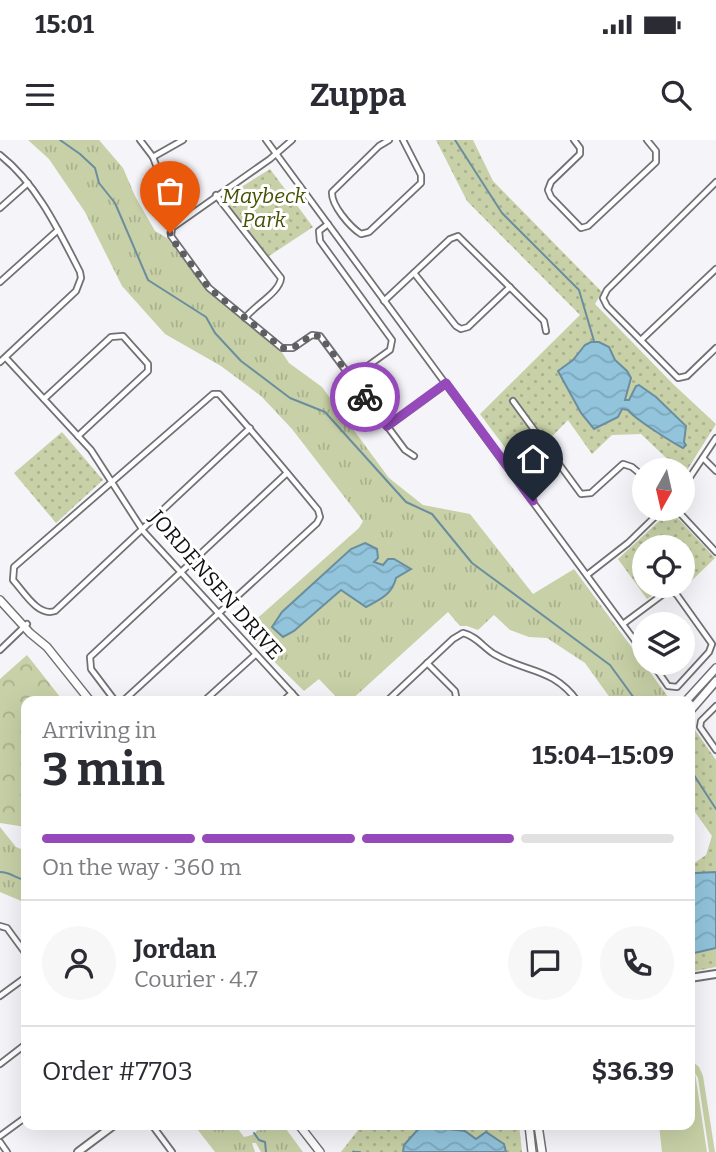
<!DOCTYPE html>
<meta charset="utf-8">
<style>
body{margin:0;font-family:Bitter,serif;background:#f7f7f7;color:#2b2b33;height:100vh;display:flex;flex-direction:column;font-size:26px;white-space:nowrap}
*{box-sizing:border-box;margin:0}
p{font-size:23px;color:#7c7c81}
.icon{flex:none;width:38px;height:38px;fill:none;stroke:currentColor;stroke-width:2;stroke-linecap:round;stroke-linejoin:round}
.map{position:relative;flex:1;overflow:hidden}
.panel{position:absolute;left:21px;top:556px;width:674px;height:434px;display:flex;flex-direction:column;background:#fff;border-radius:14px;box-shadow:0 7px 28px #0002}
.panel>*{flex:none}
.needle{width:46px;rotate:188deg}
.tools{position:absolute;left:632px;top:318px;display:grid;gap:14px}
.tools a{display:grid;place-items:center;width:63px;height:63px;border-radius:50%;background:#fff;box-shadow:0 7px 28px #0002;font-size:35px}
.pin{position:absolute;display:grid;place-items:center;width:60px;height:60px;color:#fff;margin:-72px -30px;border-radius:50% 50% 50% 0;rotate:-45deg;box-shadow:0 0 7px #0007}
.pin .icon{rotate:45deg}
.courier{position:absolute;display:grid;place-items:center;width:70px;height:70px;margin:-35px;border:5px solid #9649ba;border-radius:50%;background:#fff;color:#222;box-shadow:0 2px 9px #0007}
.overview em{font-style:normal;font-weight:700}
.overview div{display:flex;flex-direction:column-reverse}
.overview{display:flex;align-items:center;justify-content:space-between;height:119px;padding:0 21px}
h1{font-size:46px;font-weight:700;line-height:52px}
.bar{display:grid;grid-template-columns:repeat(4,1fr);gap:10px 7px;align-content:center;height:84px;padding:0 21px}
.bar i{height:9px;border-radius:5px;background:#e1e1e2}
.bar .active{background:#9649ba}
.bar p{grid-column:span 4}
.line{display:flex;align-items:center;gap:18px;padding:0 21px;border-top:2px solid #e1e1e2}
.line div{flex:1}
.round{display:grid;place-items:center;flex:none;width:74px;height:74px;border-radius:37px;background:#f7f7f7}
.status{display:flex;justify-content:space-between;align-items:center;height:49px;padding:0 35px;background:#fff;direction:ltr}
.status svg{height:19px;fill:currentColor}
header{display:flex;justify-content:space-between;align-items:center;height:91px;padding:0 21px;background:#fff;font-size:32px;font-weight:700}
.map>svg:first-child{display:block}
.grass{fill:url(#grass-tufts)}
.forest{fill:url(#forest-crowns)}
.park{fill:url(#park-dots)}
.garden{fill:#c7d0a6}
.water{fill:url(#water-waves);stroke:#6b8e9f;stroke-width:2}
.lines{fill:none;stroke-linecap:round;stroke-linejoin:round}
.stream{stroke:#6b8e9f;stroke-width:2}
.minor-casing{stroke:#717175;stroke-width:8}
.tertiary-casing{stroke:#717175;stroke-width:10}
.secondary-casing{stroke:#717175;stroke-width:10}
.minor{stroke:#fff;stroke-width:4.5}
.tertiary{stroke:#fff;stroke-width:6}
.secondary{stroke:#fff;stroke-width:7}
.done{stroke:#5f5f62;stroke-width:7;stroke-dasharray:0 12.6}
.route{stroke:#9649ba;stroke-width:9}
.labels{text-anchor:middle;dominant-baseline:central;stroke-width:6;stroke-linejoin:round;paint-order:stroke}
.park-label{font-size:21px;font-style:italic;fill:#475106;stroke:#fff}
.street-label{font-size:21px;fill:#0f0f11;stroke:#fff}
</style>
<div class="status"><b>15:01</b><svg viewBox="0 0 49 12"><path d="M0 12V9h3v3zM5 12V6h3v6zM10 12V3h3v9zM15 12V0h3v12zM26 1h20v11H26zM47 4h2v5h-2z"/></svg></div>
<header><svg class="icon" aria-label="menu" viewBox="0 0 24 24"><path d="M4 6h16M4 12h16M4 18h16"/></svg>Zuppa<svg class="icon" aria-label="search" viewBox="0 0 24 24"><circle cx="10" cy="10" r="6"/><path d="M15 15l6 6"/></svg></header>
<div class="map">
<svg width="716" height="1012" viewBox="0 0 716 1012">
<defs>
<pattern id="grass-tufts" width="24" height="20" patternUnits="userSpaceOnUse" patternTransform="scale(1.75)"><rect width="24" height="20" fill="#c7d0a6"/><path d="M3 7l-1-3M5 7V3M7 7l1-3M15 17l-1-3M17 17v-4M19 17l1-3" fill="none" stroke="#aab18e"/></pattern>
<pattern id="forest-crowns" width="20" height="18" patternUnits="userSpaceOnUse" patternTransform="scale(1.75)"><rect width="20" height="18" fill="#c7d0a6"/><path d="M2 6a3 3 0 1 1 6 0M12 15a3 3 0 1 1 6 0" fill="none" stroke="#aab18e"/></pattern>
<pattern id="park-dots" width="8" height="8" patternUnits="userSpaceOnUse" patternTransform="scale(1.75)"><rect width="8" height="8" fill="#c7d0a6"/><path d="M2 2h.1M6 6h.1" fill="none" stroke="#aab18e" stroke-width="1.8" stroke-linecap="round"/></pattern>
<pattern id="water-waves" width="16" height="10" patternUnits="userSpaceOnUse" patternTransform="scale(1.75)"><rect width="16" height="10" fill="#92c4dc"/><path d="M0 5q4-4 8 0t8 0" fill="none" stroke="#7da7bc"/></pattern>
</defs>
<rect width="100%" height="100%" fill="#f4f4f9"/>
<!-- grass -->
<g class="grass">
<path d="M28,0H99L123,28L135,56L155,91L167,98L208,151L281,211L289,223L322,247L389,338L423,365L470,374L533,454L574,429L669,558L666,562H613L585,523L547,498L529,497L510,490L494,475L478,490L467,486H460L448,472L349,562H341L319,539L304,551L243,491L359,388L363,381L292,289L261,256L221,226L165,194L122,146L85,72L49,19Z"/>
<path d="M0,687L16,707L26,711V763L0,752Z"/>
<path d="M194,985H235L244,997C252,995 259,993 259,985H283L303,1012H261L256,1003H252L255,1012H215Z"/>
</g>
<!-- forest -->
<path class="forest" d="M27,515L64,562H26V687L0,683V539Z"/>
<!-- park -->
<g class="park">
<path d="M436,0H473L493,41L602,152L595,164L674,245L716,284L684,335L682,331H680L641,294L612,295L592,314L568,280L522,327L518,325L480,274L580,175L467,61Z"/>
<path d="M270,29L313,87L269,116L242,85L224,58Z"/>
<path d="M62,292L103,340L56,383L14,333Z"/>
<path d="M669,372H672L715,418L681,451L675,446H682V408H644V446H666L647,459L618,419Z"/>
<path d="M690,583L716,620V827L690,832V726L706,715L712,696L690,665Z"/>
<path d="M362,985H519L522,1012H341Z"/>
</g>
<!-- garden -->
<path class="garden" d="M690,919L699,927L703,936L715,1012H709L698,938L695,933L707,1012H662L659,985H690Z"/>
<!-- water -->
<g class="water">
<path d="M591,202H599L609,207L615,220L627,231L631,238L625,260H629L636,246L639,245L656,257L686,286L684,302L686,305L683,308C673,303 632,277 628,270L622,269L618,277L594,289L581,273L558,231L573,220L585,205Z"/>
<path d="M365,403L377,409L378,418L374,422L383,425L388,419H394L411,429L396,438C392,455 379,460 366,467L341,450L294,491L283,497L272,487L282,472L351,409Z"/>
<path d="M716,732V808L690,814V736L695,733Z"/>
<path d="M421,986L465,991L476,999L486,992L504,1004L506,1012H403L404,1005Z"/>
</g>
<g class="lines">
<!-- stream -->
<g class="stream">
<path d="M60,0L80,14L95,28L99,43L115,63L148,140L206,177L215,193L241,221L290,258L325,272L406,362L432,374L472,423L610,525L637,562"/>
<path d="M455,0L502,73L579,150L594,201"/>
<path d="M690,629L716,669"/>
<path d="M0,732C11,732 16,739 26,740"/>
<path d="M254,993L259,1000L265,1002L266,1012"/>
<path d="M353,1012H360"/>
</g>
<defs>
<g id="minor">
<path d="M140,0L153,17L167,54L185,78"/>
<path d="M266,0L644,513"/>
<path d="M292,0L270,19L172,88L171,96L209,148L282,208H293L312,195L320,196L405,310L414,316"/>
<path d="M389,0L379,6L332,52C331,65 350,87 361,94L369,92L421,43V35L403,0"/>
<path d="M574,0L580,8V14L551,42L548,50L551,57L581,88L588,86L656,22V11L647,0"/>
<path d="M0,15C37,44 59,91 80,132L81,138L76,151L0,222"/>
<path d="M153,17L183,0"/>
<path d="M716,42L607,150L603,158L607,166L678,238L687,236L716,208"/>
<path d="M216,55L281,138C280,152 255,165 245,178"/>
<path d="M0,68L28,43"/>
<path d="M328,84L319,91L320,101L392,200L390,210L351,238"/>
<path d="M414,133L456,186L461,189L468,187L510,147"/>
<path d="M0,142L58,90"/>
<path d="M384,161L450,99L458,96L544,181L546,191"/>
<path d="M641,200L716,129"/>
<path d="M6,218L91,310L144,392L300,562"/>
<path d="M44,259L111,197L123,196L148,224V231L78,296"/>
<path d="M513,261L581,354L591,353L623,324L632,327L644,337"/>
<path d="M387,287L446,244"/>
<path d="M703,318L716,331"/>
<path d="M682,349L716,298"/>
<path d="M676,369L716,412"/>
<path d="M587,435L628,403L663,369"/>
<path d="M623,484L666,452L672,451L677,455L712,504L709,512L677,547L668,546L652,523"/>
<path d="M0,510L27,484"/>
<path d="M427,523L455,551L457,562"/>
<path d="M116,562L91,529L90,517L287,333"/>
<path d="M122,562L317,383L320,377L318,370C286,331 253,292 219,254H213L14,427L13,440C24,452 38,477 55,471L250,288"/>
<path d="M203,562L255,515"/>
<path d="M282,562L292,553"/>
<path d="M386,562L453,499L463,493C476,496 483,507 494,514C526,533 553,527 578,562"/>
<path d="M716,566L701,581L700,587L716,610"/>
<path d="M0,786L7,788L26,814"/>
<path d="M0,856L26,837"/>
<path d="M0,924L26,904"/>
<path d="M152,985L172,1012"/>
<path d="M0,996L26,977"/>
<path d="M0,1002L7,1012"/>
</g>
<g id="tertiary">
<path d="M690,838L716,834"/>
<path d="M78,1012L114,985"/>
</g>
<g id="secondary">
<path d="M0,460L30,493L47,507L91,562"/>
<path d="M685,562L716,528"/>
<path d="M690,571L716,541"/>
<path d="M299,985L320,1012"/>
<path d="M529,985L532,1012"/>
<path d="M538,985L542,1012"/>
</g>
</defs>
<!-- minor casing -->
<use href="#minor" class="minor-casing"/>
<!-- tertiary casing -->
<use href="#tertiary" class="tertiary-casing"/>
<!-- secondary casing -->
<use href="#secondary" class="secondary-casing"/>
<!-- minor -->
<use href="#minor" class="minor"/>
<!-- tertiary -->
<use href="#tertiary" class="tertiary"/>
<!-- secondary -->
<use href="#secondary" class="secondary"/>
</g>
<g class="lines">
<!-- done -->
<path class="done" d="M170,93L172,99L209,148L282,208H293L312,195L320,196L365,257"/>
<!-- route -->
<path class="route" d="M365,257L387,286L446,243L533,361"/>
</g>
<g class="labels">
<!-- park labels -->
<g class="park-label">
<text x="264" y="56">Maybeck<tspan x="264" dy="24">Park</tspan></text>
</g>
<!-- street labels -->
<g class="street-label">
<text transform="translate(216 445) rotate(49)">JORDENSEN DRIVE</text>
</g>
</g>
</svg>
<div class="tools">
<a><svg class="needle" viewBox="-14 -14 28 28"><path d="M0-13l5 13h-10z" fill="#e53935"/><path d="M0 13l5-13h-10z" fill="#7c7c81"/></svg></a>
<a><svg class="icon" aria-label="locate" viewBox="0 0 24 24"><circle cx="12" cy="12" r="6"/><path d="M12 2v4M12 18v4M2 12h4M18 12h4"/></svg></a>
<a><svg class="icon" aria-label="layers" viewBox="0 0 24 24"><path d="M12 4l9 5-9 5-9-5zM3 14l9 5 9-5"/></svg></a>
</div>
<div class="pin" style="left:170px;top:93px;background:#ea580c"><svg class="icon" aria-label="bag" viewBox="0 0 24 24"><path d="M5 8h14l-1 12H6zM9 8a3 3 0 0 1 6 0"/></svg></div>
<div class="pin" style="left:533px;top:361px;background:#1f2937"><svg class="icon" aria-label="home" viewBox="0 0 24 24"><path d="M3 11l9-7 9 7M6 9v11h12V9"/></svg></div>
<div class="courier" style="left:365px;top:257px"><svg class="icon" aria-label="bike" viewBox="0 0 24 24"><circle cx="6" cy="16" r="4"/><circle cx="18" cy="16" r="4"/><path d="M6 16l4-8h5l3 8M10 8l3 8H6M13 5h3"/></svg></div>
<section class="panel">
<div class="overview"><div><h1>3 min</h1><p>Arriving in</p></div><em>15:04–15:09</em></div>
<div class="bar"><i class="active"></i><i class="active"></i><i class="active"></i><i></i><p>On the way · 360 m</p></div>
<div class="line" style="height:126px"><a class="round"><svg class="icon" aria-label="person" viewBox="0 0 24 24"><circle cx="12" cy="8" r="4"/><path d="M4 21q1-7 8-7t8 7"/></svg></a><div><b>Jordan</b><p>Courier · 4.7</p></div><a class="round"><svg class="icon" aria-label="chat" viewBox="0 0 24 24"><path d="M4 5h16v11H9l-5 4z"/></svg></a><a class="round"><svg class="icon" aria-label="phone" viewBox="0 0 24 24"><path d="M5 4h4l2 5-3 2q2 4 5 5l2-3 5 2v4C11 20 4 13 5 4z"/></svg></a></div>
<div class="line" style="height:91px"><div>Order #7703</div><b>$36.39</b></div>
</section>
</div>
